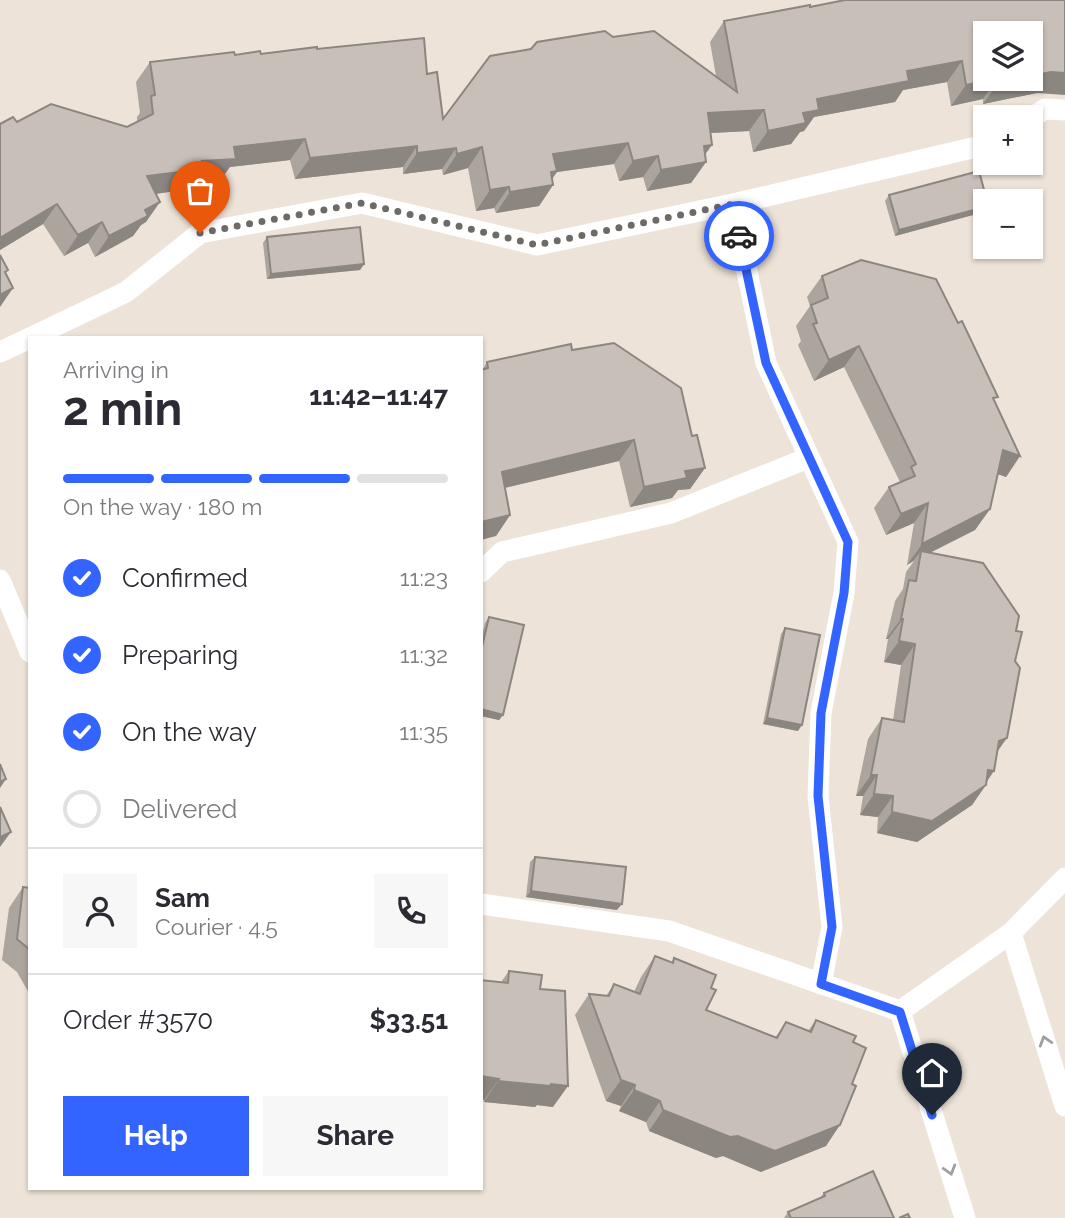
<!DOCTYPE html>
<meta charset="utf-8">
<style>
body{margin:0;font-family:Raleway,sans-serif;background:#f7f7f7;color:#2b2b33;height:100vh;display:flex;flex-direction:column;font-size:26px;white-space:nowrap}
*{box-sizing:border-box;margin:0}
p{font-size:23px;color:#7c7c81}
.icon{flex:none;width:38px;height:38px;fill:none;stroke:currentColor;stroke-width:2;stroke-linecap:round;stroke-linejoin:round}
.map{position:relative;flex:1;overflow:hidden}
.drawer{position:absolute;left:28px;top:336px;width:455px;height:854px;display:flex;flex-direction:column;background:#fff;border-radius:0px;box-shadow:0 2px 5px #0004}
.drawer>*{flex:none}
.fabs{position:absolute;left:973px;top:21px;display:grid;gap:14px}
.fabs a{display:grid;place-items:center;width:70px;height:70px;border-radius:0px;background:#fff;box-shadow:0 2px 5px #0004;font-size:35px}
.pin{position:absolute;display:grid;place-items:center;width:60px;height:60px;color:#fff;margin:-72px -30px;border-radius:50% 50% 50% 0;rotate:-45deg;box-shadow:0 0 7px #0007}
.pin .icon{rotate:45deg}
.courier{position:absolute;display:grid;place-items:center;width:70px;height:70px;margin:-35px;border:5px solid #3364ff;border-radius:50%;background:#fff;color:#222;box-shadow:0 2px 9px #0007}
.overview em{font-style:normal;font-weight:700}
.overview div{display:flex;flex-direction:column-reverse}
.overview{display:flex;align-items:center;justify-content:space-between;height:119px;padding:0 35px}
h1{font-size:46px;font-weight:700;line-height:52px}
.bar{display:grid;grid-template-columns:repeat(4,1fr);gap:10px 7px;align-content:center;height:84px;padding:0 35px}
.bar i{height:9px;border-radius:5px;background:#e1e1e2}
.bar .on{background:#3364ff}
.bar p{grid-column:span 4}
.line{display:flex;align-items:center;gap:18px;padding:0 35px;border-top:2px solid #e1e1e2}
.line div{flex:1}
.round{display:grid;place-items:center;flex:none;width:74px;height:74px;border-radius:0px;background:#f7f7f7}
ol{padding:0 35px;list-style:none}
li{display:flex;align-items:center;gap:21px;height:77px}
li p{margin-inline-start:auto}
li .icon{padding:7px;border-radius:50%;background:#3364ff;color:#fff;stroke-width:4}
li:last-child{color:#7c7c81}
li i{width:38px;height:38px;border:4px solid #e1e1e2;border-radius:50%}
.button{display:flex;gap:14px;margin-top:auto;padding:14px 35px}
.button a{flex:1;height:80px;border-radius:0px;background:#3364ff;color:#fff;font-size:28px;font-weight:700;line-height:80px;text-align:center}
.button a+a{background:#f7f7f7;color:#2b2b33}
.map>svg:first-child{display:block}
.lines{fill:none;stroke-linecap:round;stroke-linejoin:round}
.service{stroke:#fff;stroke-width:21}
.wall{fill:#aca59e}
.shaded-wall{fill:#8c8681}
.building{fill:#c8c0b8;stroke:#8c8681;stroke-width:2}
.oneway{stroke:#9f9f9f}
.done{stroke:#6e6a66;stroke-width:7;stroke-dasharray:0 12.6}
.route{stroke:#3364ff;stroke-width:9}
</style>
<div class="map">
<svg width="1065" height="1218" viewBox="0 0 1065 1218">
<rect width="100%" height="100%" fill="#ede3d8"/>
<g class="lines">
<!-- service -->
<g class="service">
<path d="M1031,118L1045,109L1065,110"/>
<path d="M733,204L766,363L848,542L844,593L821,713L818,796L832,927L821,984"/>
<path d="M30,338L126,292L200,233L362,203L537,245L733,204L985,145"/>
<path d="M0,352L30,338"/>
<path d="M481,572L502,552L671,513L808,458"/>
<path d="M0,580L30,652"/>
<path d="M481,904L669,931L900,1011"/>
<path d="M1011,933L1065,1106"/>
<path d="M900,1011L965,1218"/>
<path d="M900,1011L1011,933L1065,878"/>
</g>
</g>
<!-- wall -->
<g class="wall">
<path d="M845,0L1037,93L983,104V99L951,106L947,82L903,90L895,102L814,117L804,131L800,132L791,144L753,152L749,131L710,133L705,155L706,162L691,183L647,191L643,177L619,181L614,164L557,172L552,178L553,185L539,206L496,213L494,208L476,211L468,168L443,175L442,169L403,174V167L295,179L290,160L230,167L221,179L195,181L189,189L156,194L146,222L141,225L133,236L95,257L88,243L64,256L43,224L0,250V124L17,122L127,127L137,122V117L140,113L136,82L150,62L235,55L261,54L317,49L427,74L443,119L613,37L716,76L710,42L724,21L810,7Z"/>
<path d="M889,195L985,201V210L984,212L895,236L885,201Z"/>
<path d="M267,237L364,264L360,270L267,279L263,243Z"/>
<path d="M822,276L994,401L1020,456L1006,477L998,474L990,509L975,530L930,553L1016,631L1015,661L998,751L987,782L972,805L917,842L877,833L878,817L860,815L863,796H856L868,739L882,718L893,720L901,665L884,662L888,639H886L895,601L903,589L906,572L914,561L907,565L914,523L886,535L874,508L889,487L900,482L844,367L814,381L798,345L801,341L796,326L810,306L807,297Z"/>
<path d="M572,350L692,436L705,468L690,489L678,490L672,498L630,507L619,461L505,488L510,515L496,536L483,369L487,362Z"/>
<path d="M489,617L503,715L499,720L481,716V640L485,623Z"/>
<path d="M785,628L798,731L763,724L781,634Z"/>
<path d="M535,857L617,910L526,897L530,862Z"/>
<path d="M23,887L30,888V995L17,972L2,960L9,908Z"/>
<path d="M655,956L671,963L674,958L711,988L706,1010L775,1038L786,1022L808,1031L816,1020L853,1042L826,1146L761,1172L723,1156L716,1158L649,1131L646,1122L619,1111L621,1106L606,1101L575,1015L589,994L606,996L614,984L634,992L641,977Z"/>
<path d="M509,971L540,989L553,1107L537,1105L535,1107L484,1102V1100L481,1099V980L501,982Z"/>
<path d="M824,1193L894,1218H784L788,1212L820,1198Z"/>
</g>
<!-- shaded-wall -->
<g class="shaded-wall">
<path d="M962,61L947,82L903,90L895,102L814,117L804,131L800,132L791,144L753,152L768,131L803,113L817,99L907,71Z"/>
<path d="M1051,72L1065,73V95L1037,93L983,104L998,83L1018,79H1031V76Z"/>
<path d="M997,79L983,99L951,106L966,85Z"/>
<path d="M764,110L749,131L693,134L708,113Z"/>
<path d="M305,139L290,160L230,167L221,179L195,181L189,189L133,197L147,176L202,161L234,147Z"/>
<path d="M628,143L614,164L557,172L547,186L553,185L539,206L496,213L510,192L553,154Z"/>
<path d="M712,145L699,163L706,162L691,183L647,191L661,170L704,146Z"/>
<path d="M417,146L403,167L295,179L310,158Z"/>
<path d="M482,147L468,168L443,175L457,154Z"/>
<path d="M456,148L442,169L403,174L417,153Z"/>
<path d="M658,156L643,177L619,181L633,161Z"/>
<path d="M509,187L494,208L476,211L490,190Z"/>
<path d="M160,202L146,222L141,225L133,236L95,257L109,236L145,210Z"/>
<path d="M57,204L43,224L0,250V238Z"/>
<path d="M985,207L984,212L895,236L899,230Z"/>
<path d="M102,222L88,243L64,256L78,235Z"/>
<path d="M364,264L360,270L267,279L271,274Z"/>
<path d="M13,288L0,307V295Z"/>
<path d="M859,346L844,367L814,381L829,360Z"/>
<path d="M634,440L619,461L487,492L502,472Z"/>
<path d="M1003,450L1020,456L1006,477L989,471Z"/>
<path d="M705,468L690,489L678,490L672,498L630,507L644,487L685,471Z"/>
<path d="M928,503L914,523L886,535L901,514Z"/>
<path d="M990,509L975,530L919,558L921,551L913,561L907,565L922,544Z"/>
<path d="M510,515L496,536L481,540V522Z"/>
<path d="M901,619H903L888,639H886Z"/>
<path d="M899,641L915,644L901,665L884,662Z"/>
<path d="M481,709L503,715L499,720L481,716Z"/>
<path d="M767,718L802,725L798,731L763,724Z"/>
<path d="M1007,738L992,759L999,741Z"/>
<path d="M988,770L994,771L983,787L986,785L972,805L917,842L877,833L892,812Z"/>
<path d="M871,775H877L863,796H856Z"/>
<path d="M6,779L0,788V782Z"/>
<path d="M874,794L893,796L878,817L860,815Z"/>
<path d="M11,832L0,847V837Z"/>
<path d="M531,891L622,904L617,910L526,897Z"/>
<path d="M481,1076L499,1079L484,1100L481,1099Z"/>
<path d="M621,1080L635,1085L621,1106L606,1101Z"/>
<path d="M498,1081L551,1084L568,1086L553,1107L537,1105L535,1107L484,1102Z"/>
<path d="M634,1090L660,1101L646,1122L619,1111Z"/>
<path d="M663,1110L738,1136L840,1125L826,1146L761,1172L723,1156L716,1158L649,1131Z"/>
</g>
<!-- building -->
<g class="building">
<path d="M845,0H1065V73L1051,72L1031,76V33H985V79H996L966,85L962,61L907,71L909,81L817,99L819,110L803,113L806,123L768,131L764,110L708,113L712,145L704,146L706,162L661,170L658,156L633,161L628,143L553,154L557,171L551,172L553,185L510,192L509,187L490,190L482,147L457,154L456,148L417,153V146L310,158L305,139L234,147L236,159L202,161L203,169L147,176L160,202L145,210L148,216L109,236L102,222L78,235L57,204L0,238V124L13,117L17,122L51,104L127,127L153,114L151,96L155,95L150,62L234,52L235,55L260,51L261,54L317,47V49L424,38L427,74L437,72L443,119L490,56L531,49L537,42L605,31L613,37L654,31L737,92L724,21L810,5V7Z"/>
<path d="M997,79H1018L998,83Z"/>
<path d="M979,171L987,201H985V207L899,230L889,195Z"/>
<path d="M360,227L364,264L271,274L267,237Z"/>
<path d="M0,255L8,270L5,272L13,288L0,295Z"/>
<path d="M861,260L936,279L958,323L962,321L998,397L993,398L1020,456L1003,450L990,509L922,544L928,503L901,514L889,487L915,476L911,467L916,464L859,346L829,360L813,324L817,323L811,305L828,298L822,276Z"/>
<path d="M614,343L681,388L692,436L697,435L705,468L685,471L687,478L644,487L634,440L502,472L510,515L481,522V370L488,368L487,362L571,344L572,350Z"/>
<path d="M921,551L983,563L1019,616L1016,631L1022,632L1015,661L1020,668L1007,738L999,741L994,771L988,770L986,785L932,821L892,812L893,796L874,794L877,775H871L882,718L904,722L915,644L899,641L903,619H901L909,580L916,581Z"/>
<path d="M489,617L524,625L503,715L481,709V651Z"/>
<path d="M785,628L820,635L802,725L767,718Z"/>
<path d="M0,764L6,779L0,782Z"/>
<path d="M0,807L11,832L0,837Z"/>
<path d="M535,857L626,867L622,904L531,891Z"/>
<path d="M23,887L30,888V950L17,939Z"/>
<path d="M655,956L673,963L674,958L716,975L711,988L716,990L706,1010L777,1038L786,1022L811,1032L816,1020L856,1036L853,1042L866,1048L852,1084L856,1086L840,1125L775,1151L738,1136L730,1137L663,1110L660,1101L634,1090L635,1085L621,1080L589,994L609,996L614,984L640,994Z"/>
<path d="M509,971L542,975L540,989L565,991L568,1086L551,1084L550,1086L498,1081L499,1079L481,1076V980L508,983Z"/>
<path d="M873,1171L894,1218H791L788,1212L825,1196L824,1193Z"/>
<path d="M908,1214L910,1218H899Z"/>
</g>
<!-- one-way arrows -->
<defs><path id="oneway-chevron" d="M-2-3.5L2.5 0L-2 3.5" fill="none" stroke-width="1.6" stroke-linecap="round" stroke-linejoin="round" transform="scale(1.75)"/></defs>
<g class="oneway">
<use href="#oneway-chevron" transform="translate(1045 1041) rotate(-107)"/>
<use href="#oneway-chevron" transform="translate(950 1170) rotate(73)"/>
</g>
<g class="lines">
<!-- done -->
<path class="done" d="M200,233L362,203L537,245L733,204L739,236"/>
<!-- route -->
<path class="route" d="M739,236L766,363L848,542L844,593L821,713L818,796L832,927L821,984L900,1012L932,1115"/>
</g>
</svg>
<div class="fabs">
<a><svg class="icon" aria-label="layers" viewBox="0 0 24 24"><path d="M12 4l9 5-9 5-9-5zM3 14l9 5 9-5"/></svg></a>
<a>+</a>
<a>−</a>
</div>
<div class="pin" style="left:200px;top:233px;background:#ea580c"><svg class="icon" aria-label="bag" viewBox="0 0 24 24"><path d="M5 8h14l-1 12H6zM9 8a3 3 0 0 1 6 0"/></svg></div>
<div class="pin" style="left:932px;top:1115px;background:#1f2937"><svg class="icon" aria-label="home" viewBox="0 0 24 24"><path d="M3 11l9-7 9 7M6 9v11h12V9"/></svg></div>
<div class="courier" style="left:739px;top:236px"><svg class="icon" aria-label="car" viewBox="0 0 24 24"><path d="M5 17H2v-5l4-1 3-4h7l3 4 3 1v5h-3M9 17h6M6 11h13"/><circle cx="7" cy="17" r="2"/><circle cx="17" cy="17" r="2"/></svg></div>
<section class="drawer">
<div class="overview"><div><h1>2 min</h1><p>Arriving in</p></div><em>11:42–11:47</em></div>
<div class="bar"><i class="on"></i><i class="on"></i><i class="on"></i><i></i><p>On the way · 180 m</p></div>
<ol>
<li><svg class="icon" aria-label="check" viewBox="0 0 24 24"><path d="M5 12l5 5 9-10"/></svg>Confirmed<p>11:23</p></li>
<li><svg class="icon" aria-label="check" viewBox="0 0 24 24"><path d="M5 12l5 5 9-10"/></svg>Preparing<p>11:32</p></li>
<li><svg class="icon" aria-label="check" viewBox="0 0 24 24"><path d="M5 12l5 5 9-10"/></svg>On the way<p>11:35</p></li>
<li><i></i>Delivered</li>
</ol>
<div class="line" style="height:126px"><a class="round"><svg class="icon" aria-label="person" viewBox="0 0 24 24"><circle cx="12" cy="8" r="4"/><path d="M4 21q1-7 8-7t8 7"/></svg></a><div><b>Sam</b><p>Courier · 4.5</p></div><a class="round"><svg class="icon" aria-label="phone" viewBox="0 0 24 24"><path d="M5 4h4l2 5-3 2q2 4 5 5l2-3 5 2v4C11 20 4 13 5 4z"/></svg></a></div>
<div class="line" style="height:91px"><div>Order #3570</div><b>$33.51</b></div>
<div class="button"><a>Help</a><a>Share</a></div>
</section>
</div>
